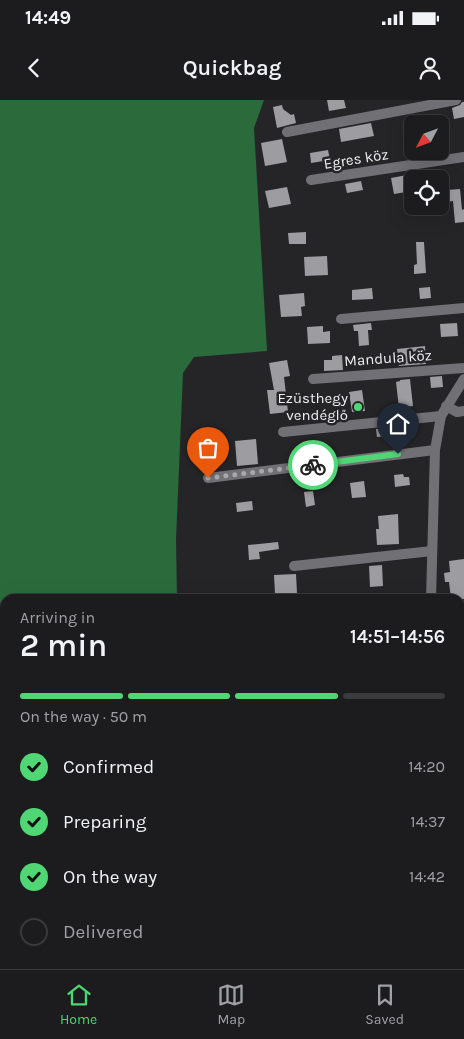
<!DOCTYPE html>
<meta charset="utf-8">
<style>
body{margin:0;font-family:Karla,sans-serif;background:#29292b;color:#f1f3f6;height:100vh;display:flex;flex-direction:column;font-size:19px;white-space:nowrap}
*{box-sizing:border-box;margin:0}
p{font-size:16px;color:#a0a1a4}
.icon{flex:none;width:28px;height:28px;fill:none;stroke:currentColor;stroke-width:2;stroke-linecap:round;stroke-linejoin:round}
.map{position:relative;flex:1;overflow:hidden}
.sheet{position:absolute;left:0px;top:494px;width:465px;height:376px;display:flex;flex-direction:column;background:#1c1c1e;border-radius:15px 15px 0 0;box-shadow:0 5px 20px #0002,0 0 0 1px #3a3a3c}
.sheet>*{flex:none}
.needle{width:32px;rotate:229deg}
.fabs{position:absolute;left:404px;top:15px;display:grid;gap:10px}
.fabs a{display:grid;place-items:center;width:45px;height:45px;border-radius:8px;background:#1c1c1e;box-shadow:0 5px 20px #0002,0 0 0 1px #3a3a3c;font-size:25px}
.pin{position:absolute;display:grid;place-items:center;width:42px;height:42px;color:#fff;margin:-51px -21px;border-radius:50% 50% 50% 0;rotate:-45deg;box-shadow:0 0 5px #0007}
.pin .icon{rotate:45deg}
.courier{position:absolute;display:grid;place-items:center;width:50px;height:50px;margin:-25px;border:4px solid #50d674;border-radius:50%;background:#fff;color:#222;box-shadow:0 1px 6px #0007}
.summary em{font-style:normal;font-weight:600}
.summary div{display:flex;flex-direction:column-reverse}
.summary{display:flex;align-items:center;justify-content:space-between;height:85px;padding:0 20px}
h1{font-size:32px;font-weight:600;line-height:38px}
.bar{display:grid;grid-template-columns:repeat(4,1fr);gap:8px 5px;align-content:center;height:60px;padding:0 20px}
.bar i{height:6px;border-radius:4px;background:#3a3a3c}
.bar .active{background:#50d674}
.bar p{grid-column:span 4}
ol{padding:0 20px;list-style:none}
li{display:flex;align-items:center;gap:15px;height:55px}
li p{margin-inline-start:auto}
li .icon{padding:5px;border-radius:50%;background:#50d674;color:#111;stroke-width:4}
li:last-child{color:#a0a1a4}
li i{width:28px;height:28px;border:2px solid #3a3a3c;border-radius:50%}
.status{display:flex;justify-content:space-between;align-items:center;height:35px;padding:0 25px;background:#1c1c1e;direction:ltr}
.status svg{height:14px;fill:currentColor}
header{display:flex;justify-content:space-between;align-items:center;height:65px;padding:0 20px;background:#1c1c1e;font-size:22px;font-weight:600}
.tabs{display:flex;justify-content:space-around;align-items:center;height:70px;border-top:1px solid #3a3a3c;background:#1c1c1e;font-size:14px;color:#a0a1a4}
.tabs a{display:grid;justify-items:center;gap:2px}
.tabs .active{color:#50d674}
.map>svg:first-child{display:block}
.forest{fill:#2b6b3b}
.building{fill:#9d9da1}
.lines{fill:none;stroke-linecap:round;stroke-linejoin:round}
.minor{stroke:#707075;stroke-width:10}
.done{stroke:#a8a8ab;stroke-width:5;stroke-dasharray:0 9}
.route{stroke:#50d674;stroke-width:6}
.poi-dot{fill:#50d674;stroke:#252528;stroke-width:2}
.labels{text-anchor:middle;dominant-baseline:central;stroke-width:5;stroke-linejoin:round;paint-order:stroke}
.street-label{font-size:15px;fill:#efeff2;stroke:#252528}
.poi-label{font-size:15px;fill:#efeff2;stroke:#252528;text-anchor:end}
</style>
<div class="status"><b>14:49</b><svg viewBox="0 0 49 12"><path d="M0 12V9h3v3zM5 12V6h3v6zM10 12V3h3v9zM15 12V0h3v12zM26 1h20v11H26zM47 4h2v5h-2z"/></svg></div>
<header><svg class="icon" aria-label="back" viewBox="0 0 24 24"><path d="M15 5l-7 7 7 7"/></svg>Quickbag<svg class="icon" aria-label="person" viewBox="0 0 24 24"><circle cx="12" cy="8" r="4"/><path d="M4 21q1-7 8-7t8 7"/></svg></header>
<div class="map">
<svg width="464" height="869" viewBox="0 0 464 869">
<rect width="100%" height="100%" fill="#252528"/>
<!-- forest -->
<path class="forest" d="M0,0H264L254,28L267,251L194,257L183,273L176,440L177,499H5V865H267L268,869H0Z"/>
<!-- building -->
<g class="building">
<path d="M327,0H344L346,8L329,11Z"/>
<path d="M462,2H464V17L454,19L452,8L460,5Z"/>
<path d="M282,5L283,9L291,15L294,14L296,23L277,28L273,7Z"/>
<path d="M438,14L440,24H412L411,19Z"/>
<path d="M371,23L374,36L341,42L339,29Z"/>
<path d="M282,39L287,62L265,66L261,43Z"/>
<path d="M328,50L330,60L311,63L310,53Z"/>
<path d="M412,74V91L394,94L391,78Z"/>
<path d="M361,81L363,90L347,93L345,84Z"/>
<path d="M287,87L291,104L269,108L265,91Z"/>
<path d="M460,89L462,110L464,109V122L455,123L453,101L447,102V90Z"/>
<path d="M306,132V144H289L288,133Z"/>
<path d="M416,142H424L426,173L414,174V165L417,164Z"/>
<path d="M327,156L328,175L305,176L304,157Z"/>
<path d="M430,187L431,198L420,199L419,188Z"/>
<path d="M372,188L373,199L352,200V190Z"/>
<path d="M304,193L305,206L301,207L302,216L281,217L279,195Z"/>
<path d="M371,223L372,230H368L369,245L359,246L358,231H354L353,225Z"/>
<path d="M457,223L458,236L441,237L440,224Z"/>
<path d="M323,226V232L330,231V243L308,244L307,227Z"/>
<path d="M425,246L426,264L399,266L397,249Z"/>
<path d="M342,255L343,270L324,271V260H332V256Z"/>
<path d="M287,260L290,276L284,277L288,312L270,314L267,290H274L269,263Z"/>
<path d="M442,276L443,287L431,288L430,277Z"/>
<path d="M410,279L413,306L399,308L396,282L400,281V280Z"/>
<path d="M362,290L365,311L352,312L349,292Z"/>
<path d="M386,328L387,336L377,337L376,329Z"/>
<path d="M256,339L258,364L237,366L235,341Z"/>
<path d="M308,351L309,359L298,360L297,352Z"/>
<path d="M403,374L404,377H409L410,385L395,387L394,375Z"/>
<path d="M364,381L366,397L352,398L350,383Z"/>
<path d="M313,391L315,405L306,407L304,392Z"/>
<path d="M252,401L253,410L237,412L236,403Z"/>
<path d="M398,414L399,444L377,445L376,429H379L378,416Z"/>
<path d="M278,442L279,449L259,452L260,459L249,460L248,445Z"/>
<path d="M464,459V499H451L449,482H445L444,473L450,472L449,461Z"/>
<path d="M382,465L383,486L370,487L369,466Z"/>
<path d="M296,474L297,493L275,494L274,475Z"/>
</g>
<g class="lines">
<!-- minor -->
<g class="minor">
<path d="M287,32L456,0"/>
<path d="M311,80L464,57"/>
<path d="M341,219L464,208"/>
<path d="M313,279L464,268"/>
<path d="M446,306L457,312L464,311"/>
<path d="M283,332L441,316"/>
<path d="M208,378L435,350"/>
<path d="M294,466L432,451"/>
<path d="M431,499L435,350L441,316L464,279"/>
<path d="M460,837L464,863"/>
</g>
</g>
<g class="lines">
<!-- done -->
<path class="done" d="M208,378L313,365"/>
<!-- route -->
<path class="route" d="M313,365L398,354"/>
</g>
<!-- markers -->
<circle class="poi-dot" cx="358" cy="307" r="5"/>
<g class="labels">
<!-- street labels -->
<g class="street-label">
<text transform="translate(356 59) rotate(-9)">Egres köz</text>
<text transform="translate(388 258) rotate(-4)">Mandula köz</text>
</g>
<!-- poi labels -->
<g class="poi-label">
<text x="348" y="298">Ezüsthegy<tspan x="348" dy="17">vendéglő</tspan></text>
</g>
</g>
</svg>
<div class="fabs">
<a><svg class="needle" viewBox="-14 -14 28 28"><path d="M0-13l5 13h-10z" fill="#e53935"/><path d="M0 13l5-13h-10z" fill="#a0a1a4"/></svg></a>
<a><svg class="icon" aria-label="locate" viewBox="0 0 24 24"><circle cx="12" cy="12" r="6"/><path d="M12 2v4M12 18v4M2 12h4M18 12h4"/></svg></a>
</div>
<div class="pin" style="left:208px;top:378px;background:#ea580c"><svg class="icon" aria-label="bag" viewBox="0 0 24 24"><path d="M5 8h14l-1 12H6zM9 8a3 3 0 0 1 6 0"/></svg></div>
<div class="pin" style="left:398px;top:354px;background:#1f2937"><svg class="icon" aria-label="home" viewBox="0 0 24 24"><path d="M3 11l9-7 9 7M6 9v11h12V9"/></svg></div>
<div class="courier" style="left:313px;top:365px"><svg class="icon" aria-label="bike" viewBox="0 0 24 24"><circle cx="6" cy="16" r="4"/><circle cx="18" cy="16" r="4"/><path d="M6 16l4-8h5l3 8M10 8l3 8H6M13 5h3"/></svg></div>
<section class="sheet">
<div class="summary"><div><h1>2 min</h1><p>Arriving in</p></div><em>14:51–14:56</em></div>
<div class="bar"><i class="active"></i><i class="active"></i><i class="active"></i><i></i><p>On the way · 50 m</p></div>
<ol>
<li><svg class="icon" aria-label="check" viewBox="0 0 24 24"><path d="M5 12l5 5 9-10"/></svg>Confirmed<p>14:20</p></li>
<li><svg class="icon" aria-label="check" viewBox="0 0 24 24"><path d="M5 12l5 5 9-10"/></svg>Preparing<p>14:37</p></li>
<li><svg class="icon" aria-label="check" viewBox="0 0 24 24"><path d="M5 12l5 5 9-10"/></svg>On the way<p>14:42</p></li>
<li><i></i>Delivered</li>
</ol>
</section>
</div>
<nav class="tabs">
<a class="active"><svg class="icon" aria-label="home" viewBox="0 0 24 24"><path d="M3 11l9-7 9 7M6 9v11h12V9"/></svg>Home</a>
<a><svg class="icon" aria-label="map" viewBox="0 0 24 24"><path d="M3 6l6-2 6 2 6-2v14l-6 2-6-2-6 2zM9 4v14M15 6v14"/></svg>Map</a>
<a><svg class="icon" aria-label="saved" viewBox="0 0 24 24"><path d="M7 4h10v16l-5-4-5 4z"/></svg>Saved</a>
</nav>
